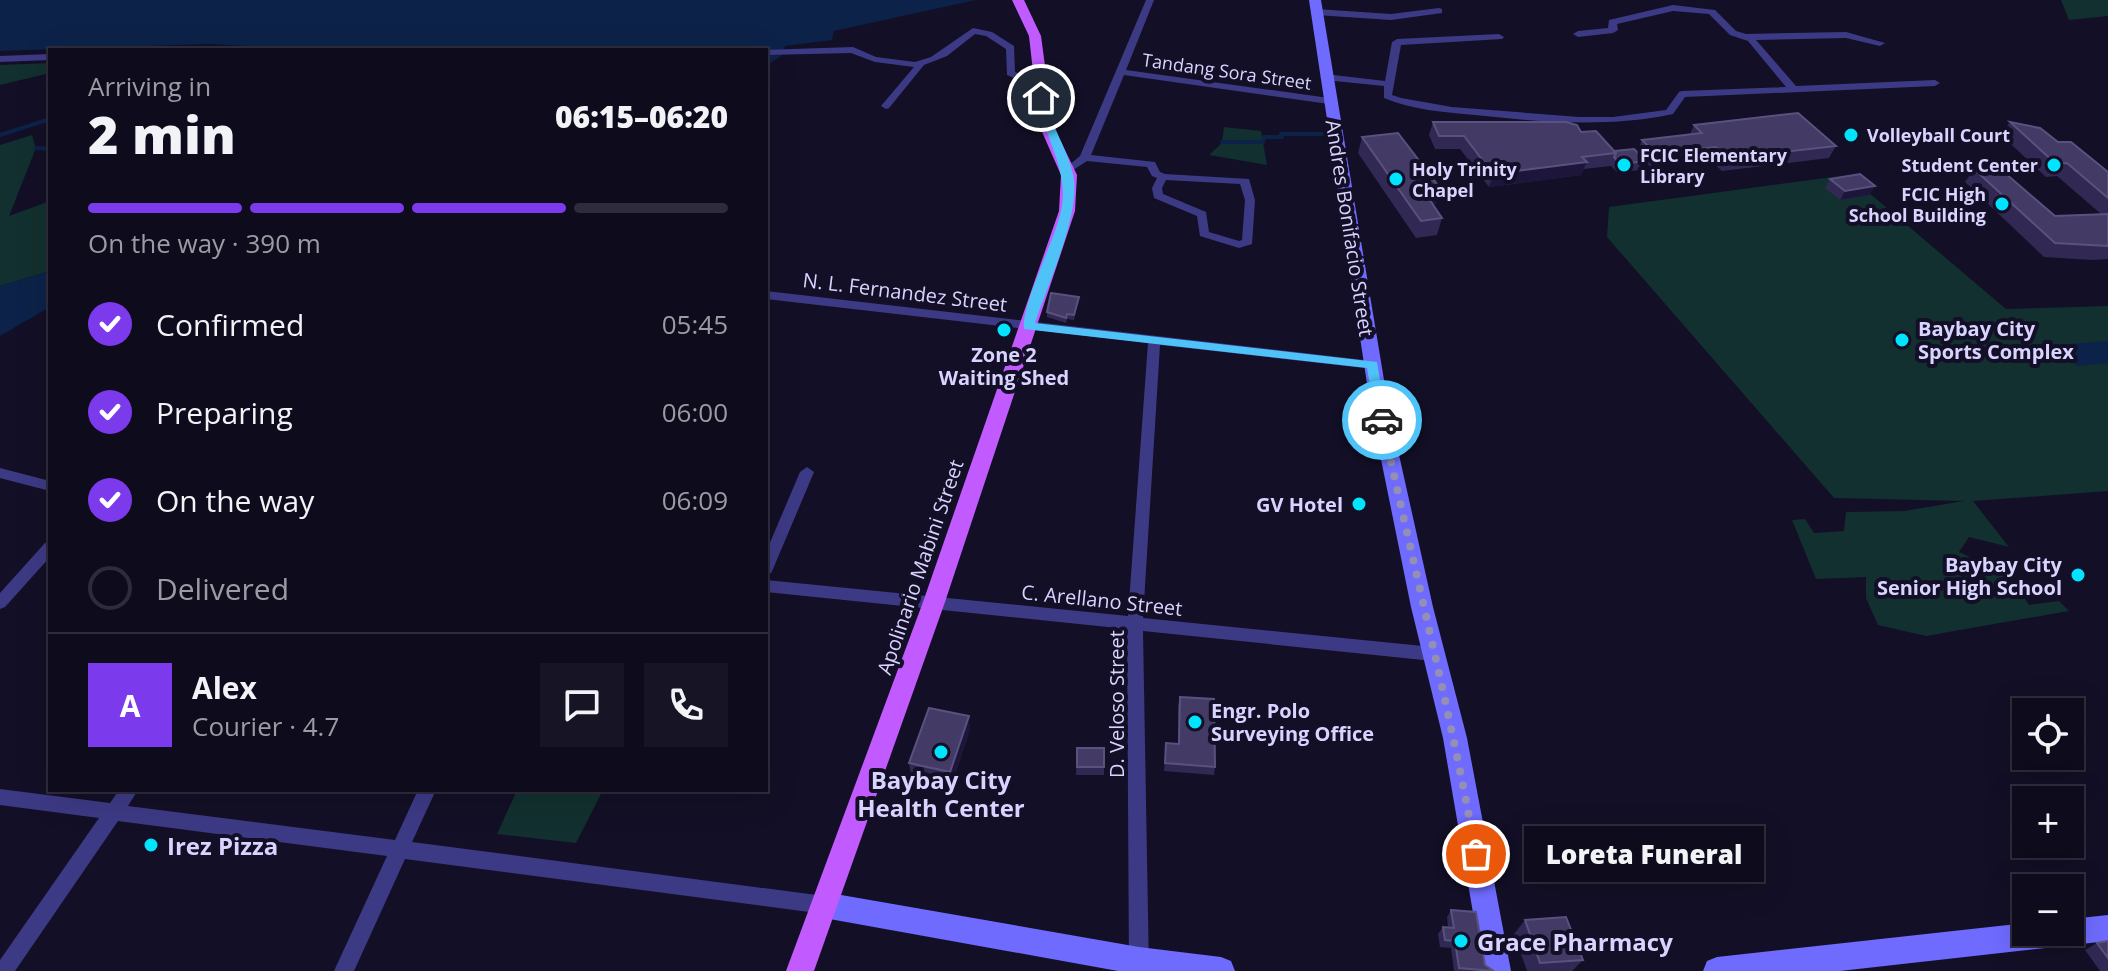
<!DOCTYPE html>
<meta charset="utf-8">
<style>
body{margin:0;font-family:"Open Sans",sans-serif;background:#171425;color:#f1f3f6;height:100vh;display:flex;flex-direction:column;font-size:30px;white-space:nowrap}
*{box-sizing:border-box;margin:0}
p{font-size:26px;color:#9b9ba3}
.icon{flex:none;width:44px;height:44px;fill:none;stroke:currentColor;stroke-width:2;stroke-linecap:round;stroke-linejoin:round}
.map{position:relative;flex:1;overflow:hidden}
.details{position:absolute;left:48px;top:48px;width:720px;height:744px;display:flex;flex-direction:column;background:#0e0b1c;border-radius:0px;box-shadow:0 8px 32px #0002,0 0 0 2px #2e2b3b}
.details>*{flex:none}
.controls{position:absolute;left:2012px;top:698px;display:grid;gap:16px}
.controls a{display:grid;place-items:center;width:72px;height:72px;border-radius:0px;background:#0e0b1c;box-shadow:0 8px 32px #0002,0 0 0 2px #2e2b3b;font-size:40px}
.pin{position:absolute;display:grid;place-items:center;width:68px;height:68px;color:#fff;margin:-34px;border:4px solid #fff;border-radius:50%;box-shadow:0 2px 8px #0007}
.courier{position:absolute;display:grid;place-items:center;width:80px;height:80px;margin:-40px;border:6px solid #4fc3f7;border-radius:50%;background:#fff;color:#222;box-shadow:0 2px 10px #0007}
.bubble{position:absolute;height:56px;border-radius:0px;background:#0e0b1c;box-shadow:0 8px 32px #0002,0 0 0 2px #2e2b3b;font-size:26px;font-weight:800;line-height:56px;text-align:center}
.summary em{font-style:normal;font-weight:800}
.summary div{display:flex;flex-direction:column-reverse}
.summary{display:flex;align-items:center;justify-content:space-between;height:136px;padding:0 40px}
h1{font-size:52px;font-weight:800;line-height:60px}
.bar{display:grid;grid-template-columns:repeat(4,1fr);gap:12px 8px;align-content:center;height:96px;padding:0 40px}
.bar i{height:10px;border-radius:6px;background:#2e2b3b}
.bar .on{background:#7c3aed}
.bar p{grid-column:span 4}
.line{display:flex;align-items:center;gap:20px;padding:0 40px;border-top:2px solid #2e2b3b}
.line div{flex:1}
.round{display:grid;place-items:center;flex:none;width:84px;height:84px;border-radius:0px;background:#171425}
ol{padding:0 40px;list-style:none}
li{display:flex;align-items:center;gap:24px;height:88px}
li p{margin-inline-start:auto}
li .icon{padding:8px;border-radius:50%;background:#7c3aed;color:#fff;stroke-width:4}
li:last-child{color:#9b9ba3}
li i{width:44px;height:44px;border:4px solid #2e2b3b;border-radius:50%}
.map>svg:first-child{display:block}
.green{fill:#12302f}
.water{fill:#0c2248}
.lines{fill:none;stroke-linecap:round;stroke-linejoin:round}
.stream{stroke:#0c2248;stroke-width:4}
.street{fill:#3d3a85;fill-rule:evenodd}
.secondary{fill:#6f6bff;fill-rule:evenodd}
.primary{fill:#c25bff;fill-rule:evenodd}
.wall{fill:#312854}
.shaded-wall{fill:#1d163a}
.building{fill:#433a66;stroke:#5a527e;stroke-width:2}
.route{fill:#4fc3f7}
.done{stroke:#948fb3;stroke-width:8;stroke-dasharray:0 14.4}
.poi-dot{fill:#00e5ff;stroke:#130f26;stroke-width:3}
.labels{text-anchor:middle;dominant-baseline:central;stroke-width:8;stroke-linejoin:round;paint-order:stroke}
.far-street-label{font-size:18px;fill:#d9d4ff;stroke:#130f26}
.far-poi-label{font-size:18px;font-weight:bold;fill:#d9d4ff;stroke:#130f26;text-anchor:start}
.street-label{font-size:20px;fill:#d9d4ff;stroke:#130f26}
.poi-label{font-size:20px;font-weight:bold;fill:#d9d4ff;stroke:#130f26;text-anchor:start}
.near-poi-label{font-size:24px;font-weight:bold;fill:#d9d4ff;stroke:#130f26;text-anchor:start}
</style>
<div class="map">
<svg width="2108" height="971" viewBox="0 0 2108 971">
<rect width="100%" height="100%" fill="#130f26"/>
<!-- green -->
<g class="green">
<path d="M2061,0H2108V16L2069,20Z"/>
<path d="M50,63V73L0,85V65Z"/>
<path d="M1224,127L1261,131L1267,165L1209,155L1222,143Z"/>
<path d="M32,135L36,148L9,216L50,201V271L0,286V145Z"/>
<path d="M1848,175L2006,309L2108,306V491L1973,501L2009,547L1969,537L1959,552L2011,576L2029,605L2059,601L2069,611L1926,636L1878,625L1866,598V577L1816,579L1792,520L1805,519L1814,533L1844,531L1846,512L1904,511L1964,501L1834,498L1607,237L1609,207Z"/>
<path d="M517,790H603L576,843L497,834Z"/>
</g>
<!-- water -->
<g class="water">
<path d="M0,0H976L834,31L832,40L785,46L781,56L766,66V50H313L210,44L0,51Z"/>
<path d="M50,271V307L0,336V286Z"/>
<path d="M2108,341V363L2077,366L2055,345Z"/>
</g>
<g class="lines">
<!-- stream -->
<g class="stream">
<path d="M0,135L50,119"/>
<path d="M1222,142H1263L1264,137H1282L1281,134H1323"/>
<path d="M36,148L50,149"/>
</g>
<!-- street -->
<g class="street">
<path d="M1146,0H1154L1126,70L1329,98L1334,101L1329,104L1124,75L1091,155L1155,162L1160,172L1165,174L1249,179L1255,200L1252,244L1239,248L1200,236L1197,216L1154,198L1152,188L1157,178L1152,176L1147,167L1087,161L1067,174L1062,171L1080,156ZM1166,180L1240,184L1245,200L1242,240L1239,241L1209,232L1206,212L1163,194L1162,188Z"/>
<path d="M1673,5L1715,10L1736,31L1746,34L1846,32L1885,43L1880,46L1846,38L1756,40L1796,86L1935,80L1940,83L1935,86L1685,97L1673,114C1607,128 1541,122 1475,115C1444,112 1412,110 1384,98V86L1325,80L1320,77L1325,74L1385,81L1392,42L1397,39L1499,34L1504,37L1502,39L1401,45L1392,95L1401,98L1452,107L1579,117H1613L1666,110L1679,92L1682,91L1786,87L1748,41L1730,35L1709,14L1673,11L1617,24L1618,30L1613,33L1578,37L1573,34L1578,31L1608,28L1609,20Z"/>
<path d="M1439,8L1442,9V13L1391,20L1316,15L1312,12L1316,9L1391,14Z"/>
<path d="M973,28L992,32L1014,46L1015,72L1043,84V88H1037L1007,75L1006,49L986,36L975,34L947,56L924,65L889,108L886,109L881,106L914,67L875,62L851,53L766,55V50H763L853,47L876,57L915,62L931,57Z"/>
<path d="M50,54V60L0,62V56Z"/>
<path d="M766,291L1373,361L1379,365L1373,369L1160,345L1143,618L1433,647L1439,649L1441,654L1439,659L1433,661L1143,631L1149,971H1129L1127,629L766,592V580L1128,616L1148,343L766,299Z"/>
<path d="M807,467L814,472L773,569L771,573L766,575V552L800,472Z"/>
<path d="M0,468L50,481V491L0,478Z"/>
<path d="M50,541V557L5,607L0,609V593L45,543Z"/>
<path d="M0,789L110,803L119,790H138L128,806L395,840L418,790H436L412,842L824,896L831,899L833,905L831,911L824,914L405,859L354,971H334L387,856L118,821L15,971H0V960L99,818L0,805Z"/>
</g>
<!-- secondary -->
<g class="secondary">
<path d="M1309,0H1321L1389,410L1433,607L1467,738L1511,971H1483L1443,738L1411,607L1371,410Z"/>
<path d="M824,892L1139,947L1221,957L1231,961L1235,971H1118L824,918L815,914L811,905L815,896Z"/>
<path d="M2108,915V941L1840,971H1703L1707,961L1717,957L2026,923V932H2070V919Z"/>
</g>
<!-- primary -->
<path class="primary" d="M1012,0H1024L1041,36L1053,125L1077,175L1075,211L945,602L814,971H786L923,602L1059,211L1061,175L1039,125L1029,36Z"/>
</g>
<!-- wall -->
<g class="wall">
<path d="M1433,122L1581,132L1614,151L1637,152L1642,140L1690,134L1694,125L1836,146L1829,158L1722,171L1710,160L1651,167L1645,162L1642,170L1617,172L1611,166L1584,169L1581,175L1489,187L1460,149H1435L1429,135Z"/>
<path d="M2010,122L2058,142L2108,172V259L2093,260L2044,257L1965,182L1974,169L2055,216L2101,214L2057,176L2046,177L2001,135Z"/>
<path d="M1362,137L1440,188L1435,205H1433L1442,218L1437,235L1416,238L1358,153Z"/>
<path d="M1830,179L1875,186L1869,195L1840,200L1825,188Z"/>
<path d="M1079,297L1074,320L1067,319L1066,323L1047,317V312Z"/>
<path d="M1180,697L1215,767L1214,775L1164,771L1166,743H1178V706Z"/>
<path d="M970,729L952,784L911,775L909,763Z"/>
<path d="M1077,748H1104V775H1076Z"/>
<path d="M1451,910L1485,965L1494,971H1454L1451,948L1440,947L1438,934L1443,927H1448L1447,917Z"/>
<path d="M1525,920L1583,960L1572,971H1527L1514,934Z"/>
<path d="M2108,941V971H2100L2085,950L2097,943Z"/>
</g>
<!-- shaded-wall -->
<g class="shaded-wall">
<path d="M1716,147L1710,160L1651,167L1656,154Z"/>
<path d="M1587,162L1581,175L1489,187L1493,174Z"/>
<path d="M1875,186L1869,195L1840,200L1845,191Z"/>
<path d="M1440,188L1435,205L1419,207L1423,190Z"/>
<path d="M969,716L970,729L952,784L950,772Z"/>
</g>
<!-- building -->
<g class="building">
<path d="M1798,113L1836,146L1728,158L1716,147L1656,154L1642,140L1702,133L1694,125Z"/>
<path d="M1433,122H1566L1577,125L1581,132L1596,131L1616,153L1582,157L1587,162L1493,174L1464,136H1439Z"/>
<path d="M2010,122L2040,128L2058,142H2071L2108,172V198L2067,163L2056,164Z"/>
<path d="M1398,133L1440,188L1423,190L1442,218L1421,221L1362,137Z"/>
<path d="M1634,149L1646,161L1620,164L1614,157L1616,153L1614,151Z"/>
<path d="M1998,167L2055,216L2108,214V246L2055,243L1974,169Z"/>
<path d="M1860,174L1875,186L1845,191L1830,179Z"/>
<path d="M1051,293L1079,297L1074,315L1067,314L1066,318L1047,312Z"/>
<path d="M1180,697L1214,699L1215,767L1165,763L1166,743L1179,744Z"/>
<path d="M929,708L969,716L950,772L909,763Z"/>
<rect x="1077" y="748" width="27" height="19"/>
<path d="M1451,910L1476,912L1485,965L1494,971L1459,968L1455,941L1445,940L1443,927L1454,928Z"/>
<path d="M1566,917L1583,960L1540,963L1525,920Z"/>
<path d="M2108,941V958L2097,943Z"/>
</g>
<!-- route -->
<path class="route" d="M1041,96L1046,98C1051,127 1067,148 1073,174C1082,212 1047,286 1035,323L1377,362L1387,423L1376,420L1367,368L1024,329C1021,304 1055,241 1061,211C1070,171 1044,137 1037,98Z"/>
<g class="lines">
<!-- done -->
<path class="done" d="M1382,420C1413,565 1450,709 1476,854"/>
</g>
<!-- markers -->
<g class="poi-dot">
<circle cx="1851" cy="135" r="8"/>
<circle cx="1624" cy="165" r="8"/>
<circle cx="2054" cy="165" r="8"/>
<circle cx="1396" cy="179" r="8"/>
<circle cx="2002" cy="204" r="8"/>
<circle cx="1004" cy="330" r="8"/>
<circle cx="1902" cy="340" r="8"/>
<circle cx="1359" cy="504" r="8"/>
<circle cx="2078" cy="575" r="8"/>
<circle cx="1195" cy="722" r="8"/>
<circle cx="941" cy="752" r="8"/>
<circle cx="151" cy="845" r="8"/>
<circle cx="1461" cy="941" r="8"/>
</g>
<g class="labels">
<!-- far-street labels -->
<g class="far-street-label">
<text transform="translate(1227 71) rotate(8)">Tandang Sora Street</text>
</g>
<!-- far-poi labels -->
<g class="far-poi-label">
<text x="1867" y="135">Volleyball Court</text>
<text x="1640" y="155">FCIC Elementary<tspan x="1640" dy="21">Library</tspan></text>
<text x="2038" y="165" text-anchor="end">Student Center</text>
<text x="1412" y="169">Holy Trinity<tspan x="1412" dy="21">Chapel</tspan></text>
<text x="1986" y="194" text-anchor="end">FCIC High<tspan x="1986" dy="21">School Building</tspan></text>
</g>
<!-- street labels -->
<g class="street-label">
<text transform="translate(1350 228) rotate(81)">Andres Bonifacio Street</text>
<text transform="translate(905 292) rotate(7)">N. L. Fernandez Street</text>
<text transform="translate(920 567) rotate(-71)">Apolinario Mabini Street</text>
<text transform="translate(1102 600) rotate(6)">C. Arellano Street</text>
<text transform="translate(1116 704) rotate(-90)">D. Veloso Street</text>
</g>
<!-- poi labels -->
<g class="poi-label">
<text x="1918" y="328">Baybay City<tspan x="1918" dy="23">Sports Complex</tspan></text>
<text x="1004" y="354" text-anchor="middle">Zone 2<tspan x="1004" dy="23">Waiting Shed</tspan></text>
<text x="1343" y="504" text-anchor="end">GV Hotel</text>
<text x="2062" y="564" text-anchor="end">Baybay City<tspan x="2062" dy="23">Senior High School</tspan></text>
<text x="1211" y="710">Engr. Polo<tspan x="1211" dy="23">Surveying Office</tspan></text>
</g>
<!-- near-poi labels -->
<g class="near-poi-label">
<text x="941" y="779" text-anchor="middle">Baybay City<tspan x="941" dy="28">Health Center</tspan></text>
<text x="167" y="845">Irez Pizza</text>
<text x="1477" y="941">Grace Pharmacy</text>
</g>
</g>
</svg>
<div class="controls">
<a><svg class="icon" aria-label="locate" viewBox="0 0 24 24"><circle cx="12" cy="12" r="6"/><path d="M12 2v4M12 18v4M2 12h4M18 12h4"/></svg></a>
<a>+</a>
<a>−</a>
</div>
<div class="pin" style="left:1476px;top:854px;background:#ea580c"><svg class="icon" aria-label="bag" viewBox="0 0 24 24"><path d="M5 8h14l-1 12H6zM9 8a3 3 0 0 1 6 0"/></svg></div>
<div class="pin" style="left:1041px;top:98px;background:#1f2937"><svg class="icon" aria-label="home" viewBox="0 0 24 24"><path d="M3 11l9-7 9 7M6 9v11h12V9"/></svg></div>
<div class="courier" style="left:1382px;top:420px"><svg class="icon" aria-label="car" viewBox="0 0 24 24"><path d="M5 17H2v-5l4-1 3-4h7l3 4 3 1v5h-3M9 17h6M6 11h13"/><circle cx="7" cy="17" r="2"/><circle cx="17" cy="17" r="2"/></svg></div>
<div class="bubble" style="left:1524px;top:826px;width:240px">Loreta Funeral</div>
<section class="details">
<div class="summary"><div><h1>2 min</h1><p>Arriving in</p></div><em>06:15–06:20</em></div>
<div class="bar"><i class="on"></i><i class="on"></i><i class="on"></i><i></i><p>On the way · 390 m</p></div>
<ol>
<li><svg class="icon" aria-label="check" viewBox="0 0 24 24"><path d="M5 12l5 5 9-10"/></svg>Confirmed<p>05:45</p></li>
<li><svg class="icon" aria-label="check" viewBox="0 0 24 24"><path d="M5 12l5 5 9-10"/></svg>Preparing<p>06:00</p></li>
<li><svg class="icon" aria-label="check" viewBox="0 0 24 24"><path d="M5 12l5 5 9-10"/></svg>On the way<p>06:09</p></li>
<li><i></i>Delivered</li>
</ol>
<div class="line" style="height:144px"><b class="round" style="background:#7c3aed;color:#fff">A</b><div><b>Alex</b><p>Courier · 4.7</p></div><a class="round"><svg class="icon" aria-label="chat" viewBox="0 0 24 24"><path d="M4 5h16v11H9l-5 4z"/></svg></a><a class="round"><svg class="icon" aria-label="phone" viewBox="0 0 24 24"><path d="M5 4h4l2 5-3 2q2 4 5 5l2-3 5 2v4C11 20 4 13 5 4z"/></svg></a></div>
</section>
</div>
